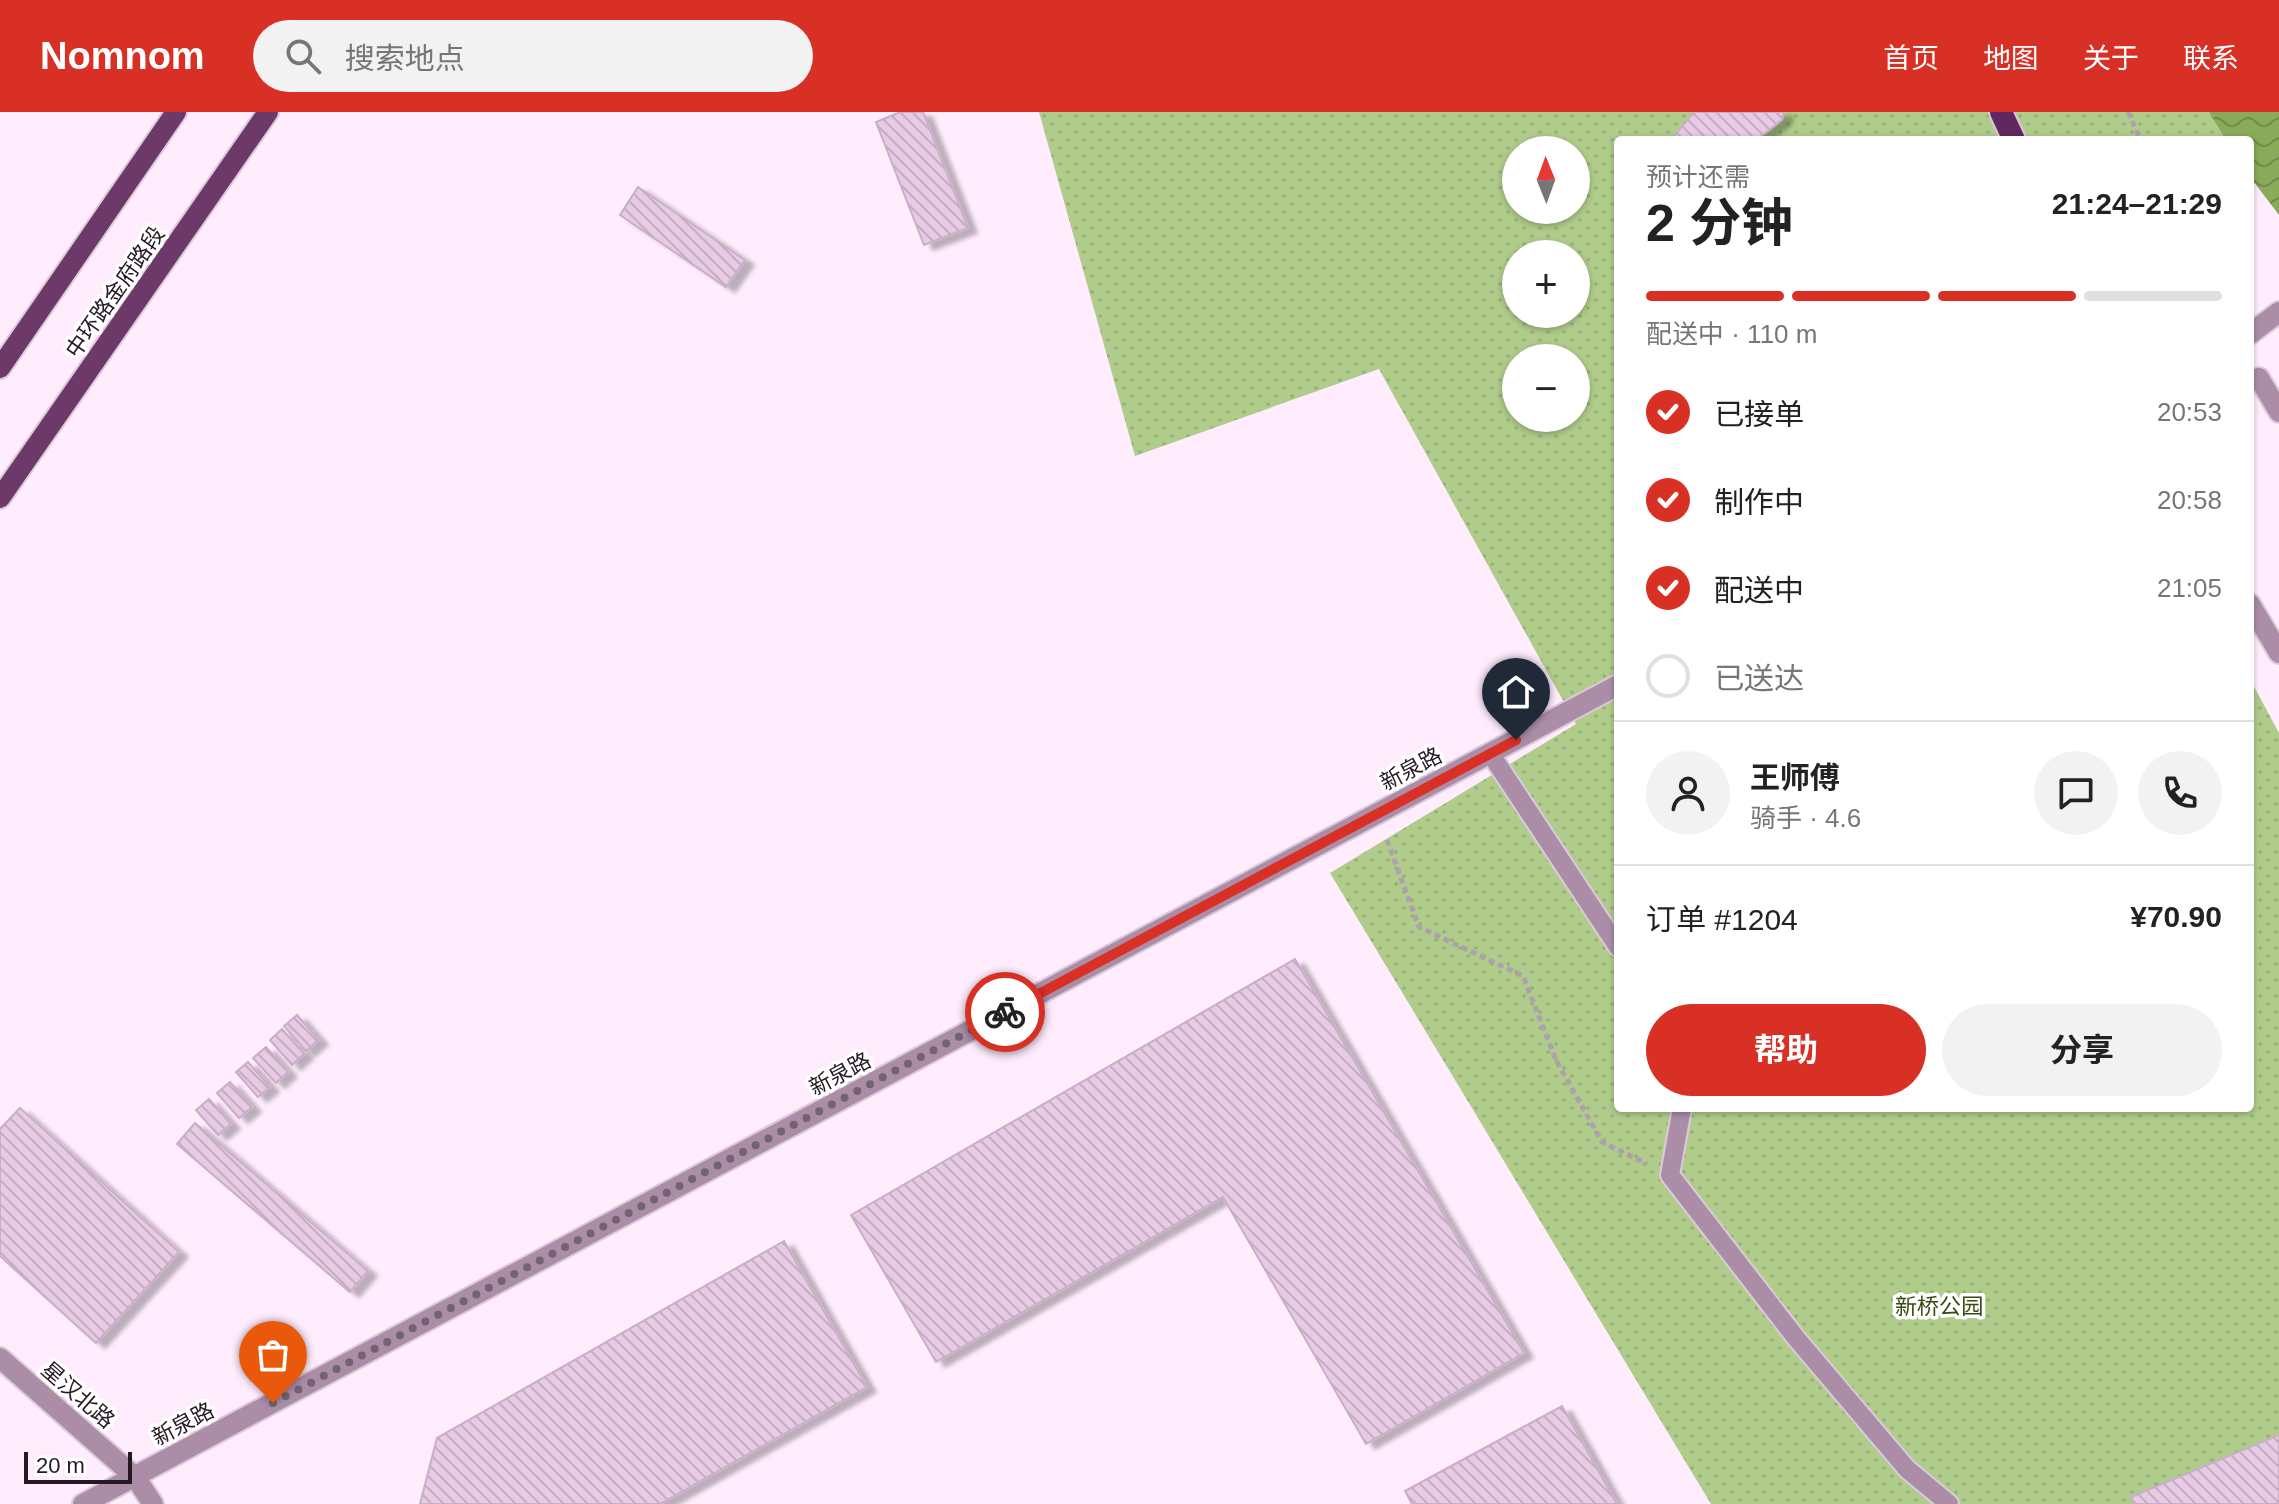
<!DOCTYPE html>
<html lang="zh">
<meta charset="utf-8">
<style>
body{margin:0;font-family:Helvetica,"Noto Sans SC",sans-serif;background:#f2f2f2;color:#222;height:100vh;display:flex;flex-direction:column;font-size:30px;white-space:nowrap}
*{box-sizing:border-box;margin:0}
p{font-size:26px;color:#767676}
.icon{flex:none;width:44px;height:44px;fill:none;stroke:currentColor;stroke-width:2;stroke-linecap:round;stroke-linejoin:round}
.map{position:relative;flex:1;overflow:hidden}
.details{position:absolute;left:1614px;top:24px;width:640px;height:976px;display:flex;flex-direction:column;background:#fff;border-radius:8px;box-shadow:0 2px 6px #0004}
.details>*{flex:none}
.needle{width:52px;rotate:359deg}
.fabs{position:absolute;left:1502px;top:24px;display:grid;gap:16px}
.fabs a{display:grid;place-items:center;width:88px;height:88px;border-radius:50%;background:#fff;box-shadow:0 2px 6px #0004;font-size:40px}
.scale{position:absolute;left:24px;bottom:20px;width:108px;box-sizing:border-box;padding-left:8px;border:4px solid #241923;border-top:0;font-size:22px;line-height:28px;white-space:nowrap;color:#241923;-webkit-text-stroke:6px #fff;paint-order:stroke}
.pin{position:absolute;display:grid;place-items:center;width:68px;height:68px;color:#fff;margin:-82px -34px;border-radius:50% 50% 50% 0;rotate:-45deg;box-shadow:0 0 8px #0007}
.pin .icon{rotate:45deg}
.courier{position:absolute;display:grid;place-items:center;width:80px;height:80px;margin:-40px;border:6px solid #d93025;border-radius:50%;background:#fff;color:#222;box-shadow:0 2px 10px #0007}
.overview em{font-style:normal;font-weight:700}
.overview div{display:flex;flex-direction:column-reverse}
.overview{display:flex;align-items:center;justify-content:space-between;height:136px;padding:0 32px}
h1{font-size:52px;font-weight:700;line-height:60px}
.bar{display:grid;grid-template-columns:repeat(4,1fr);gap:12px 8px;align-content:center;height:96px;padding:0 32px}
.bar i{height:10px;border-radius:6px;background:#e0e0e0}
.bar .current{background:#d93025}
.bar p{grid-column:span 4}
.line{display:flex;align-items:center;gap:20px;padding:0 32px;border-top:2px solid #e0e0e0}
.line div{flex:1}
.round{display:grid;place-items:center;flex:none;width:84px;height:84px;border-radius:42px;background:#f2f2f2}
ol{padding:0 32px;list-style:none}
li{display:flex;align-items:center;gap:24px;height:88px}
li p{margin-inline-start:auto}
li .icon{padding:8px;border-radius:50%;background:#d93025;color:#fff;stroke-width:4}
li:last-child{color:#767676}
li i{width:44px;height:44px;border:4px solid #e0e0e0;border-radius:50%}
.button{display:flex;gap:16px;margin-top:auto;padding:16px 32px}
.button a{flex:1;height:92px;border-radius:48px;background:#d93025;color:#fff;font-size:32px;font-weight:700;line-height:92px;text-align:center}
.button a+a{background:#f2f2f2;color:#222}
header{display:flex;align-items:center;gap:48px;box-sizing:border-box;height:112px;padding:0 40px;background:#d93025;color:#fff}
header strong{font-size:38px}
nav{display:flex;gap:44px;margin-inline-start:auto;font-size:28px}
.search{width:560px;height:72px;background:#f2f2f2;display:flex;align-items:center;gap:20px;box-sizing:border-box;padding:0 28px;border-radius:44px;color:#767676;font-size:30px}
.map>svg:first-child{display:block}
.green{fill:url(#green-dots);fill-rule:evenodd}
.water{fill:url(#water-waves)}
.building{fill:url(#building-back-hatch);stroke:#caadc6;stroke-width:2;filter:url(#shadow)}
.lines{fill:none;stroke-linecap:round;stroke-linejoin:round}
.service-casing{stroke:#dccada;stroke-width:22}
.pedestrian-casing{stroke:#dccada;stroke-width:24}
.minor-casing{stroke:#dccada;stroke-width:24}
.tertiary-casing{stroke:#dccada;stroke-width:24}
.primary-casing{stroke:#dccada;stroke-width:24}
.trunk-casing{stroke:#dccada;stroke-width:26}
.path{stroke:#b0a0ae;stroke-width:5;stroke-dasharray:6 4;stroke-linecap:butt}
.service{stroke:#ab8da8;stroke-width:18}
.pedestrian{stroke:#ab8da8;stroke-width:20}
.minor{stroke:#ab8da8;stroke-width:20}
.tertiary{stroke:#ab8da8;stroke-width:20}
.primary{stroke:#6c3969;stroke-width:20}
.trunk{stroke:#60285e;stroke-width:22}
.done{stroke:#71636f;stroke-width:8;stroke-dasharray:0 14.4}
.route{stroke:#d93025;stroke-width:10}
.labels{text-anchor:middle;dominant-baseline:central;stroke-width:7;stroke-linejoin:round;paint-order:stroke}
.street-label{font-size:22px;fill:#241923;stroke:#fff}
.park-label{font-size:22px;fill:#364b10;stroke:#fff}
</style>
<header>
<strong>Nomnom</strong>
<div class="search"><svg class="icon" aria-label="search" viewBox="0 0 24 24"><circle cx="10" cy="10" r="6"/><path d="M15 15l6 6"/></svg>搜索地点</div>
<nav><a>首页</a><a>地图</a><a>关于</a><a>联系</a></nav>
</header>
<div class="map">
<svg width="2279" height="1392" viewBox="0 0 2279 1392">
<defs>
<pattern id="green-dots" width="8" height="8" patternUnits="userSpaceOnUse" patternTransform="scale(2)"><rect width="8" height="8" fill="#afcc8b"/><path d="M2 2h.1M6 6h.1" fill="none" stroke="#96af78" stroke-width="1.8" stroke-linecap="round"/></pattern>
<pattern id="water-waves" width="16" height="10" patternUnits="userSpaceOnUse" patternTransform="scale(2)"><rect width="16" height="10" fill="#89ab59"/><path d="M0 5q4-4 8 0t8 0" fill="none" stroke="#708a49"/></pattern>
<pattern id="building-back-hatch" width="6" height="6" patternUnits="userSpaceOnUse" patternTransform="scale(2)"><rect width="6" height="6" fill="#e7cae4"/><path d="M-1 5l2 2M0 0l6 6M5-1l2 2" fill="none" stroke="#c6adc3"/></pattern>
<filter id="shadow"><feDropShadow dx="9" dy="5" stdDeviation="2" flood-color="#0004"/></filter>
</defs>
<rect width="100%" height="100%" fill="#ffecfd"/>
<!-- green -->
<path class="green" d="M1039,0H2279L2250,28H1618V996H2250V567L2279,621V1392H1711L1330,761L1576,612L1379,257L1135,344ZM1516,38H1576V98H1516ZM1516,142H1576V202H1516ZM1516,246H1576V306H1516Z"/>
<!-- water -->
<path class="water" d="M2209,0H2279V103L2250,65V28H2226Z"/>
<!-- building -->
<g class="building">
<path d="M900,0H923L968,116L924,133L876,10Z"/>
<path d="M1694,0H1784L1782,8L1756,28H1671Z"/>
<path d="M638,75L745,148L726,175L620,103Z"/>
<path d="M1295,847L1524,1241L1366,1332L1223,1085L936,1250L851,1103Z"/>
<path d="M297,903L319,928L306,939L284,914Z"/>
<path d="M282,917L304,942L292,953L270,928Z"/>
<path d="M266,935L288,960L276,971L253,946Z"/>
<path d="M248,950L270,975L258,985L236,960Z"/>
<path d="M230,970L252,995L239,1006L217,981Z"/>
<path d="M209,987L231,1012L218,1023L196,998Z"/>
<path d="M20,996L179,1140L96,1231L0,1144V1017Z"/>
<path d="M195,1011L368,1159L350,1180L177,1032Z"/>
<path d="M784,1129L867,1275L660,1392H420L437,1326Z"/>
<path d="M1562,1294L1617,1392H1412L1405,1379Z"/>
<path d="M2279,1323V1392H2135L2131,1385Z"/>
</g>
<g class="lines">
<defs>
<g id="service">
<path d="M1490,641L1618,835"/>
<path d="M1682,996L1670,1063L1796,1226L1907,1357L1949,1392"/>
</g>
<path id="pedestrian" d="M2259,266L2279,300"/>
<path id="minor" d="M2250,222L2279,200"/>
<g id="tertiary">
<path d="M2250,492L2279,541"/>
<path d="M0,1246L135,1365L153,1392"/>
<path d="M83,1392L1618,573"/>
</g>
<g id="primary">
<path d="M0,256L176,0"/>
<path d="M0,386L268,0"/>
</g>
<path id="trunk" d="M2001,0L2014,28"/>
</defs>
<!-- service casing -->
<use href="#service" class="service-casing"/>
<!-- pedestrian casing -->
<use href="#pedestrian" class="pedestrian-casing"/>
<!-- minor casing -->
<use href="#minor" class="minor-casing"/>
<!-- tertiary casing -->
<use href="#tertiary" class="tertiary-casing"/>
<!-- primary casing -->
<use href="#primary" class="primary-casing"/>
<!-- trunk casing -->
<use href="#trunk" class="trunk-casing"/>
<!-- path -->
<g class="path">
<path d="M2128,0L2141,28"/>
<path d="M1387,728L1419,815L1523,864L1556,948L1602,1030L1647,1052"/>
</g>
<!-- service -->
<use href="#service" class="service"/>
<!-- pedestrian -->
<use href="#pedestrian" class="pedestrian"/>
<!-- minor -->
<use href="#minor" class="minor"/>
<!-- tertiary -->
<use href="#tertiary" class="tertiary"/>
<!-- primary -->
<use href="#primary" class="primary"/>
<!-- trunk -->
<use href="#trunk" class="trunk"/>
</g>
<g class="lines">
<!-- done -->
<path class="done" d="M273,1291L1005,900"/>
<!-- route -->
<path class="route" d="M1005,900L1516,628"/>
</g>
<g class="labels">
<!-- street labels -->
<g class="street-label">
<text transform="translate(115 180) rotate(-55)">中环路金府路段</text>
<text transform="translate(1411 657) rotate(-28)">新泉路</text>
<text transform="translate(840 962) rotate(-28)">新泉路</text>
<text transform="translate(78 1283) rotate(41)">星汉北路</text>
<text transform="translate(183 1312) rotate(-28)">新泉路</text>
</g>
<!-- park labels -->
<g class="park-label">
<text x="1939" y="1194">新桥公园</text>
</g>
</g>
</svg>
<div class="fabs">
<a><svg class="needle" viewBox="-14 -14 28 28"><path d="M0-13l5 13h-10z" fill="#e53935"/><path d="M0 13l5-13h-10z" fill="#767676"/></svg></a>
<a>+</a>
<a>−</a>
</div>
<div class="scale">20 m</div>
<div class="pin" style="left:273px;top:1291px;background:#ea580c"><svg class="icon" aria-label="bag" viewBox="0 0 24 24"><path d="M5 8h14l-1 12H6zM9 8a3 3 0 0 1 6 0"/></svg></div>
<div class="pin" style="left:1516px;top:628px;background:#1f2937"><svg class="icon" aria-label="home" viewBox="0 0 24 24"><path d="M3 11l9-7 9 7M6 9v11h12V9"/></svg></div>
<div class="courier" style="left:1005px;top:900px"><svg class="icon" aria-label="bike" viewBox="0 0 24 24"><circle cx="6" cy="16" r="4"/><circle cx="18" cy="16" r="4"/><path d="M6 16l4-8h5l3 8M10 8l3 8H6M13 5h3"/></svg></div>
<section class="details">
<div class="overview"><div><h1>2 分钟</h1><p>预计还需</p></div><em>21:24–21:29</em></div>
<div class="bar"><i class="current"></i><i class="current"></i><i class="current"></i><i></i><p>配送中 · 110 m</p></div>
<ol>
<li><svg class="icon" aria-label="check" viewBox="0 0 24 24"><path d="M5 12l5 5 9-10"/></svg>已接单<p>20:53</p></li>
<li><svg class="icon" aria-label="check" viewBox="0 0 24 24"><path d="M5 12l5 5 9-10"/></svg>制作中<p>20:58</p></li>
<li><svg class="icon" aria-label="check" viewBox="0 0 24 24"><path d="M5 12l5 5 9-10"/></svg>配送中<p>21:05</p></li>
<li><i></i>已送达</li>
</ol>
<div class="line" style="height:144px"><a class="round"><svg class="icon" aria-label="person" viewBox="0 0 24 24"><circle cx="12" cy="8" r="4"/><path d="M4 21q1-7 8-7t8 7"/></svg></a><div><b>王师傅</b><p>骑手 · 4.6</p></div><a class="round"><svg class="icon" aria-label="chat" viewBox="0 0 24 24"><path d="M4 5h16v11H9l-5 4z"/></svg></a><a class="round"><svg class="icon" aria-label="phone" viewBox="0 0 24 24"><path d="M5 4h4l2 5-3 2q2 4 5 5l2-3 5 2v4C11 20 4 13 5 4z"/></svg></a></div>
<div class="line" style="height:104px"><div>订单 #1204</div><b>¥70.90</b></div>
<div class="button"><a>帮助</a><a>分享</a></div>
</section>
</div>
